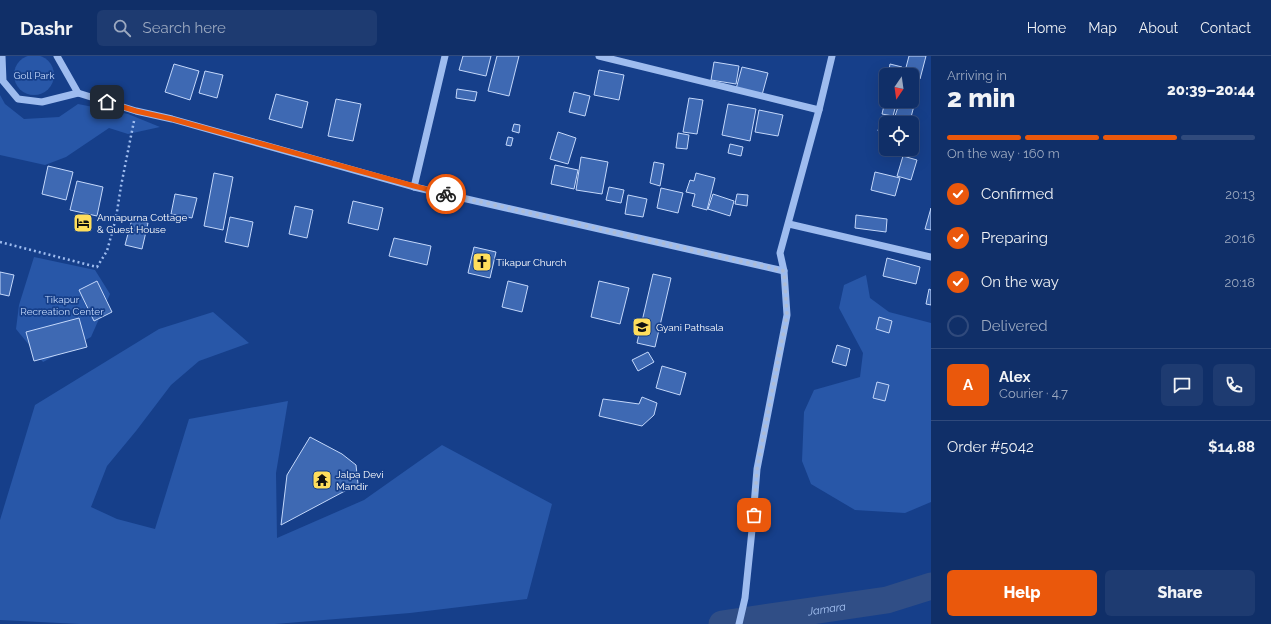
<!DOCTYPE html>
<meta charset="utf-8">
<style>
body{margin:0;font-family:Raleway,sans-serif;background:#1e3b71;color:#f1f3f6;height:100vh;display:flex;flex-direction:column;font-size:15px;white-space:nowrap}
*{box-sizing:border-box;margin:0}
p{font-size:13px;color:#9ca9c0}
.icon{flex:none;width:22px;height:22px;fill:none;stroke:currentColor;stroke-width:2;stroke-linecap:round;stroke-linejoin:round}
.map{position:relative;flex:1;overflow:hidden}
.side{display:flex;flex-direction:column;background:#102f68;width:340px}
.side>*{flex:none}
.needle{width:26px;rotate:193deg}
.tools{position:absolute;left:879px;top:12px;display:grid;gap:8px}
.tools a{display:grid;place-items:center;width:40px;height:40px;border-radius:6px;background:#102f68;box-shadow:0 4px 16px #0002,0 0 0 1px #304a7c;font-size:20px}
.pin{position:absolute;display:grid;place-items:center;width:34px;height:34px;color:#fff;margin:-17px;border-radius:8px;box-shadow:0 2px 6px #0006}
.courier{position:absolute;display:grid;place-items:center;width:40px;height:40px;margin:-20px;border:3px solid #ea580c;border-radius:50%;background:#fff;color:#222;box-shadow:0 1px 5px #0007}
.headline em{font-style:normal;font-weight:800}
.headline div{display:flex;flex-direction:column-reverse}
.headline{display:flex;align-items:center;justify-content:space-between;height:68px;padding:0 16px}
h1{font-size:26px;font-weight:800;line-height:30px}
.bar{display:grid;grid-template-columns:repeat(4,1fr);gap:6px 4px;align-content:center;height:48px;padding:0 16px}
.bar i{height:5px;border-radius:3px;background:#304a7c}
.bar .current{background:#ea580c}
.bar p{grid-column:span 4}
.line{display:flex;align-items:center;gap:10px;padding:0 16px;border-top:1px solid #304a7c}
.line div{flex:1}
.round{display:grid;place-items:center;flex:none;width:42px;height:42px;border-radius:6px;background:#1e3b71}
ol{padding:0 16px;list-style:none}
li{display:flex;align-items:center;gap:12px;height:44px}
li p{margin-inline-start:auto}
li .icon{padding:4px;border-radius:50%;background:#ea580c;color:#fff;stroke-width:4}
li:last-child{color:#9ca9c0}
li i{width:22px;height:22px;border:2px solid #304a7c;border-radius:50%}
.primary-button{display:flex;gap:8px;margin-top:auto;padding:8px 16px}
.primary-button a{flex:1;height:46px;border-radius:6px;background:#ea580c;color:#fff;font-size:16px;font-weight:800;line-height:46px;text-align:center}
.primary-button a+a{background:#1e3b71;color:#f1f3f6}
header{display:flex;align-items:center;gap:24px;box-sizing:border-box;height:56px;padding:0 20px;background:#102f68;border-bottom:1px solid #304a7c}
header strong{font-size:19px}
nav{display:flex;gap:22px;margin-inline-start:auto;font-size:14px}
.search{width:280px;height:36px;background:#1e3b71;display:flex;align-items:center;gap:10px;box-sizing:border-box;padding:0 14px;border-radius:6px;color:#9ca9c0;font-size:15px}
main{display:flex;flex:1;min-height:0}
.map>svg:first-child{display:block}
.green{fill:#2857a8}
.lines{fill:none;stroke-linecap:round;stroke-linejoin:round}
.river{stroke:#304e86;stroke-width:27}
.building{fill:#3e69b3;stroke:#c4d8fb}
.path{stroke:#9ebcef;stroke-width:2.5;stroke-dasharray:2 3;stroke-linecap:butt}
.minor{stroke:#9ebcef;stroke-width:7}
.done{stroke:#adbcd6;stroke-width:4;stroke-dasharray:0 7.2}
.route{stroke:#ea580c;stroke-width:5}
.labels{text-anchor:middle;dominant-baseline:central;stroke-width:3.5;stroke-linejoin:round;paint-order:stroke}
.park-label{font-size:10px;fill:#c4d8fb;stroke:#163f8a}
.poi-label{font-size:10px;fill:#fff;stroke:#163f8a;text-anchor:start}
.water-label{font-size:11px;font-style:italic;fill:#a9c6f6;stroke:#163f8a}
</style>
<header>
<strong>Dashr</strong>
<div class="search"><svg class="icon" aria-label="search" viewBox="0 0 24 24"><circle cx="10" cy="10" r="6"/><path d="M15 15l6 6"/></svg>Search here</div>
<nav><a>Home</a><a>Map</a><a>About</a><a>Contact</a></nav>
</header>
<main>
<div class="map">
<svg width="931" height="568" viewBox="0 0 931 568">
<rect width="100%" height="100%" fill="#163f8a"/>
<!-- green -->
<g class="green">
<circle cx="34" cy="19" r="20"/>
<path d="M0,39L5,48L24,63L59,61L78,48L128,58L160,71L128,78L109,72L66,101L45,109L0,99Z"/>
<path d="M34,201L95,214L110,238L91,281L43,306L16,273L19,249Z"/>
<path d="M866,219L870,242L889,256L931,267V446L905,457L855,454L811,428L802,405L804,356L814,334L860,321L863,297L839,252L844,229Z"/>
<path d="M213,256L249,287L199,305L171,329L136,375L107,410L91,451L117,463L155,473L189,363L288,345L276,417L277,482L364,444L442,389L552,448L527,543L410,557L275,568H80L0,564V464L35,349L159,273Z"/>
</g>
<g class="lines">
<!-- river -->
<path class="river" id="s1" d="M722,568L887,544L931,530"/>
</g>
<!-- building -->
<g class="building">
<path d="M463,0H491L486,20L459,14Z"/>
<path d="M497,0H519L509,40L488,35Z"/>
<path d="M909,0H926L920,23L912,21V19H904Z"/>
<path d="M714,6L739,10L736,28L711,24Z"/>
<path d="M174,8L199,15L190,44L165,36Z"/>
<path d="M890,8L902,11L900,19H888Z"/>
<path d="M742,11L768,17L762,39L736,33Z"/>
<path d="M599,14L624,19L619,44L594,39Z"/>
<path d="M205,15L223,19L217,42L199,37Z"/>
<path d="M457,33L477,36L475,45L456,42Z"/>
<path d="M574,36L590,40L585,60L569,56Z"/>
<path d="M276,38L308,46L302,72L269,63Z"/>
<path d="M886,41V45H897L893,60L882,58Z"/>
<path d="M912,41L916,42L910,65L895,60L900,45H912Z"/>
<path d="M689,42L703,44L697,78L683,76Z"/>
<path d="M336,43L361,48L353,85L328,80Z"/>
<path d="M728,48L756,53L750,85L722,79Z"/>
<path d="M759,54L783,59L778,80L755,76Z"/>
<path d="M881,61L908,67H886V77L878,75Z"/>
<path d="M514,68L520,69L519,77L512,75Z"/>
<path d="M558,76L576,82L568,108L550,103Z"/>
<path d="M678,77L689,79L687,93L676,92Z"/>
<path d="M508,81L513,82L511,90L506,89Z"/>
<path d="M730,88L743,91L741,100L728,97Z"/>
<path d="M903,100L917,104L911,124L897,120Z"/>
<path d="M581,101L608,106L602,138L576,134Z"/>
<path d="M654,106L664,108L660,130L650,127Z"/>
<path d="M555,109L578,114L574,133L551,128Z"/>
<path d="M48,110L73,116L66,144L42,138Z"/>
<path d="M875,116L900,122L895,140L871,134Z"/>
<path d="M214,117L233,121L223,174L204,170Z"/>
<path d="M696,117L715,122L707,154L692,150L695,138L686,136L690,124L694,125Z"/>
<path d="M77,125L103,131L97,160L70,154Z"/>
<path d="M609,131L624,134L621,147L606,144Z"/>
<path d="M661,132L683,137L678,157L657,152Z"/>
<path d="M175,138L197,142L192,162L171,158Z"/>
<path d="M713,138L734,145L730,160L708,153Z"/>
<path d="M737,138L748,139L747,150L735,148Z"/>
<path d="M628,139L647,143L643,161L625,158Z"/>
<path d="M353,145L383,152L378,174L348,167Z"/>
<path d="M295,150L313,154L307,182L289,178Z"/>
<path d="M931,152V174L925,173Z"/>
<path d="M856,159L887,163L886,176L855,172Z"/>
<path d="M230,161L253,166L248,191L225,186Z"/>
<path d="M132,163L148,167L142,193L125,189Z"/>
<path d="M394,182L431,190L427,209L389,200Z"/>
<path d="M474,191L496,196L490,222L468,217Z"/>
<path d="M887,202L920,211L916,228L883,220Z"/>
<path d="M0,216L14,219L9,240L0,238Z"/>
<path d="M653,218L671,222L655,291L637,287Z"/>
<path d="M97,225L112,256L94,265L79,234Z"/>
<path d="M508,225L528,230L522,256L502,251Z"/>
<path d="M599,225L629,232L620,268L591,261Z"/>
<path d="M929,233L931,234V249L926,248Z"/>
<path d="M879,261L892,265L889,277L876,273Z"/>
<path d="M79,262L87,291L34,305L26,276Z"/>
<path d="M837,289L850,293L846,310L832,306Z"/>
<path d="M648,296L654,306L638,315L632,304Z"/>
<path d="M662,310L686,317L680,339L656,332Z"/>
<path d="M877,326L889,329L885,345L873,342Z"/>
<path d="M642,341L657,347L654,359L642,370L599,360L603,343L639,348Z"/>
<path d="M310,381L342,398L356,409L358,428L281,469L287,419Z"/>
</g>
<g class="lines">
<!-- path -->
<path class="path" d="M0,186L97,211L107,195L116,162L121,130L134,65"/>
<!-- minor -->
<g class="minor">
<path d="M2,0L3,25L18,43L42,46L78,37"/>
<path d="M57,0L78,37L136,55L172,63L414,131L784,215"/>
<path d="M599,0L819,54"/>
<path d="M414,131L445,0"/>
<path d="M789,168L931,201"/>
<path d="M739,568L745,542L752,474L757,413L787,259L784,215L780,197L819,54L832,0"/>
</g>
</g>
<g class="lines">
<!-- done -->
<path class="done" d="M446,138L784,215L787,259L757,413L754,459"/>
<!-- route -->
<path class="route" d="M107,46L136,55L172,63L414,130L446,138"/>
</g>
<!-- icons -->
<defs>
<symbol id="hotel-square" viewBox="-11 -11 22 22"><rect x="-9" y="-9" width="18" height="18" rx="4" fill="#ffde5c" stroke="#163f8a"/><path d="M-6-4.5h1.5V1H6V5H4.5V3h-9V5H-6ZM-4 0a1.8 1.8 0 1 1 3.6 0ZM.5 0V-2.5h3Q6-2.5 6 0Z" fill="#111"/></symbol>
<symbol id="church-square" viewBox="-11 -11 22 22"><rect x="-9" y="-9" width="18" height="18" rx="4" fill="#ffde5c" stroke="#163f8a"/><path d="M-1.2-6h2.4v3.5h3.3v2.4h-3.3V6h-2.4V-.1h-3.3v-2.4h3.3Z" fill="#111"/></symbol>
<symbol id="school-square" viewBox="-11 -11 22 22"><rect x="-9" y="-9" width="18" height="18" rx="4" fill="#ffde5c" stroke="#163f8a"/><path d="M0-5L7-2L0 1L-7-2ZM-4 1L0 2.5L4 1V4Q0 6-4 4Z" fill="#111"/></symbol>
<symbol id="temple-square" viewBox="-11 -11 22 22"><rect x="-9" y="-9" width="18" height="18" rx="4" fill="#ffde5c" stroke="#163f8a"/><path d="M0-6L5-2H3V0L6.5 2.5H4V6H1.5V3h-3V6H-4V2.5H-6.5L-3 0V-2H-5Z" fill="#111"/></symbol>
</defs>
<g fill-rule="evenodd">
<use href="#hotel-square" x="72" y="156" width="22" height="22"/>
<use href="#church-square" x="471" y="195" width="22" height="22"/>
<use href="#school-square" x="631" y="260" width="22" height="22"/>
<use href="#temple-square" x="311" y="413" width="22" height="22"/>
</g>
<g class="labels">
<!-- park labels -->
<g class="park-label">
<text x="34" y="19">Goll Park</text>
<text x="62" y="243">Tikapur<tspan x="62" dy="12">Recreation Center</tspan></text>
</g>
<!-- poi labels -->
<g class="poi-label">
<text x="97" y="161">Annapurna Cottage<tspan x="97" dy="12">&amp; Guest House</tspan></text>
<text x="496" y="206">Tikapur Church</text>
<text x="656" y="271">Gyani Pathsala</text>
<text x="336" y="418">Jalpa Devi<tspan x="336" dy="12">Mandir</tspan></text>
</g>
<!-- water labels -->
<g class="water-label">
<text stroke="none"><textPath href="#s1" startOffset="106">Jamara</textPath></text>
</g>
</g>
</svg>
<div class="tools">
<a><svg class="needle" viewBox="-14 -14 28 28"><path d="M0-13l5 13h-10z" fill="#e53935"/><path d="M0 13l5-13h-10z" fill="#9ca9c0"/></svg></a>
<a><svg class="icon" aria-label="locate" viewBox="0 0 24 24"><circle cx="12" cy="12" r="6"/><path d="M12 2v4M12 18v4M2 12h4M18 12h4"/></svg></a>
</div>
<div class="pin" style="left:754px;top:459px;background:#ea580c"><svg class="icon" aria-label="bag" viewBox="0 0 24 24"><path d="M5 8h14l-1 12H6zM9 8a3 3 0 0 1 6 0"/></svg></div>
<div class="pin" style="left:107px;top:46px;background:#1f2937"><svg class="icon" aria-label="home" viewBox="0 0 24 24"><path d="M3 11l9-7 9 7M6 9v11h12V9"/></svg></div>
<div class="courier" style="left:446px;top:138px"><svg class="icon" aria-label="bike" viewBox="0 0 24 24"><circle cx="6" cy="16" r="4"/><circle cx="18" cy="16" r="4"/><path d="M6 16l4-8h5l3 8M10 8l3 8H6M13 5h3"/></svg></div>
</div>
<section class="side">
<div class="headline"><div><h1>2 min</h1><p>Arriving in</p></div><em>20:39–20:44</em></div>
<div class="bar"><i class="current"></i><i class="current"></i><i class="current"></i><i></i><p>On the way · 160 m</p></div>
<ol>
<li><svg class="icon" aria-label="check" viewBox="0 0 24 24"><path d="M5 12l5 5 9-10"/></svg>Confirmed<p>20:13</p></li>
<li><svg class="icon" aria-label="check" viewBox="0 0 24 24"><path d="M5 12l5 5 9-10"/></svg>Preparing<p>20:16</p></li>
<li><svg class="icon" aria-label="check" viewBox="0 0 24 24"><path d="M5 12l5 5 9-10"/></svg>On the way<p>20:18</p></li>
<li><i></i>Delivered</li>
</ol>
<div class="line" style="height:72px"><b class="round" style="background:#ea580c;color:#fff">A</b><div><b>Alex</b><p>Courier · 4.7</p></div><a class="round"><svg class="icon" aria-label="chat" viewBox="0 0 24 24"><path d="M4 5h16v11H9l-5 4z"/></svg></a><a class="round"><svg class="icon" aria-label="phone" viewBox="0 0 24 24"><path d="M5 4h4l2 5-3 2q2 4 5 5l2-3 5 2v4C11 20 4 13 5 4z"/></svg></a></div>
<div class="line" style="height:52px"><div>Order #5042</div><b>$14.88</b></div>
<div class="primary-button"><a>Help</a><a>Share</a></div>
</section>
</main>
